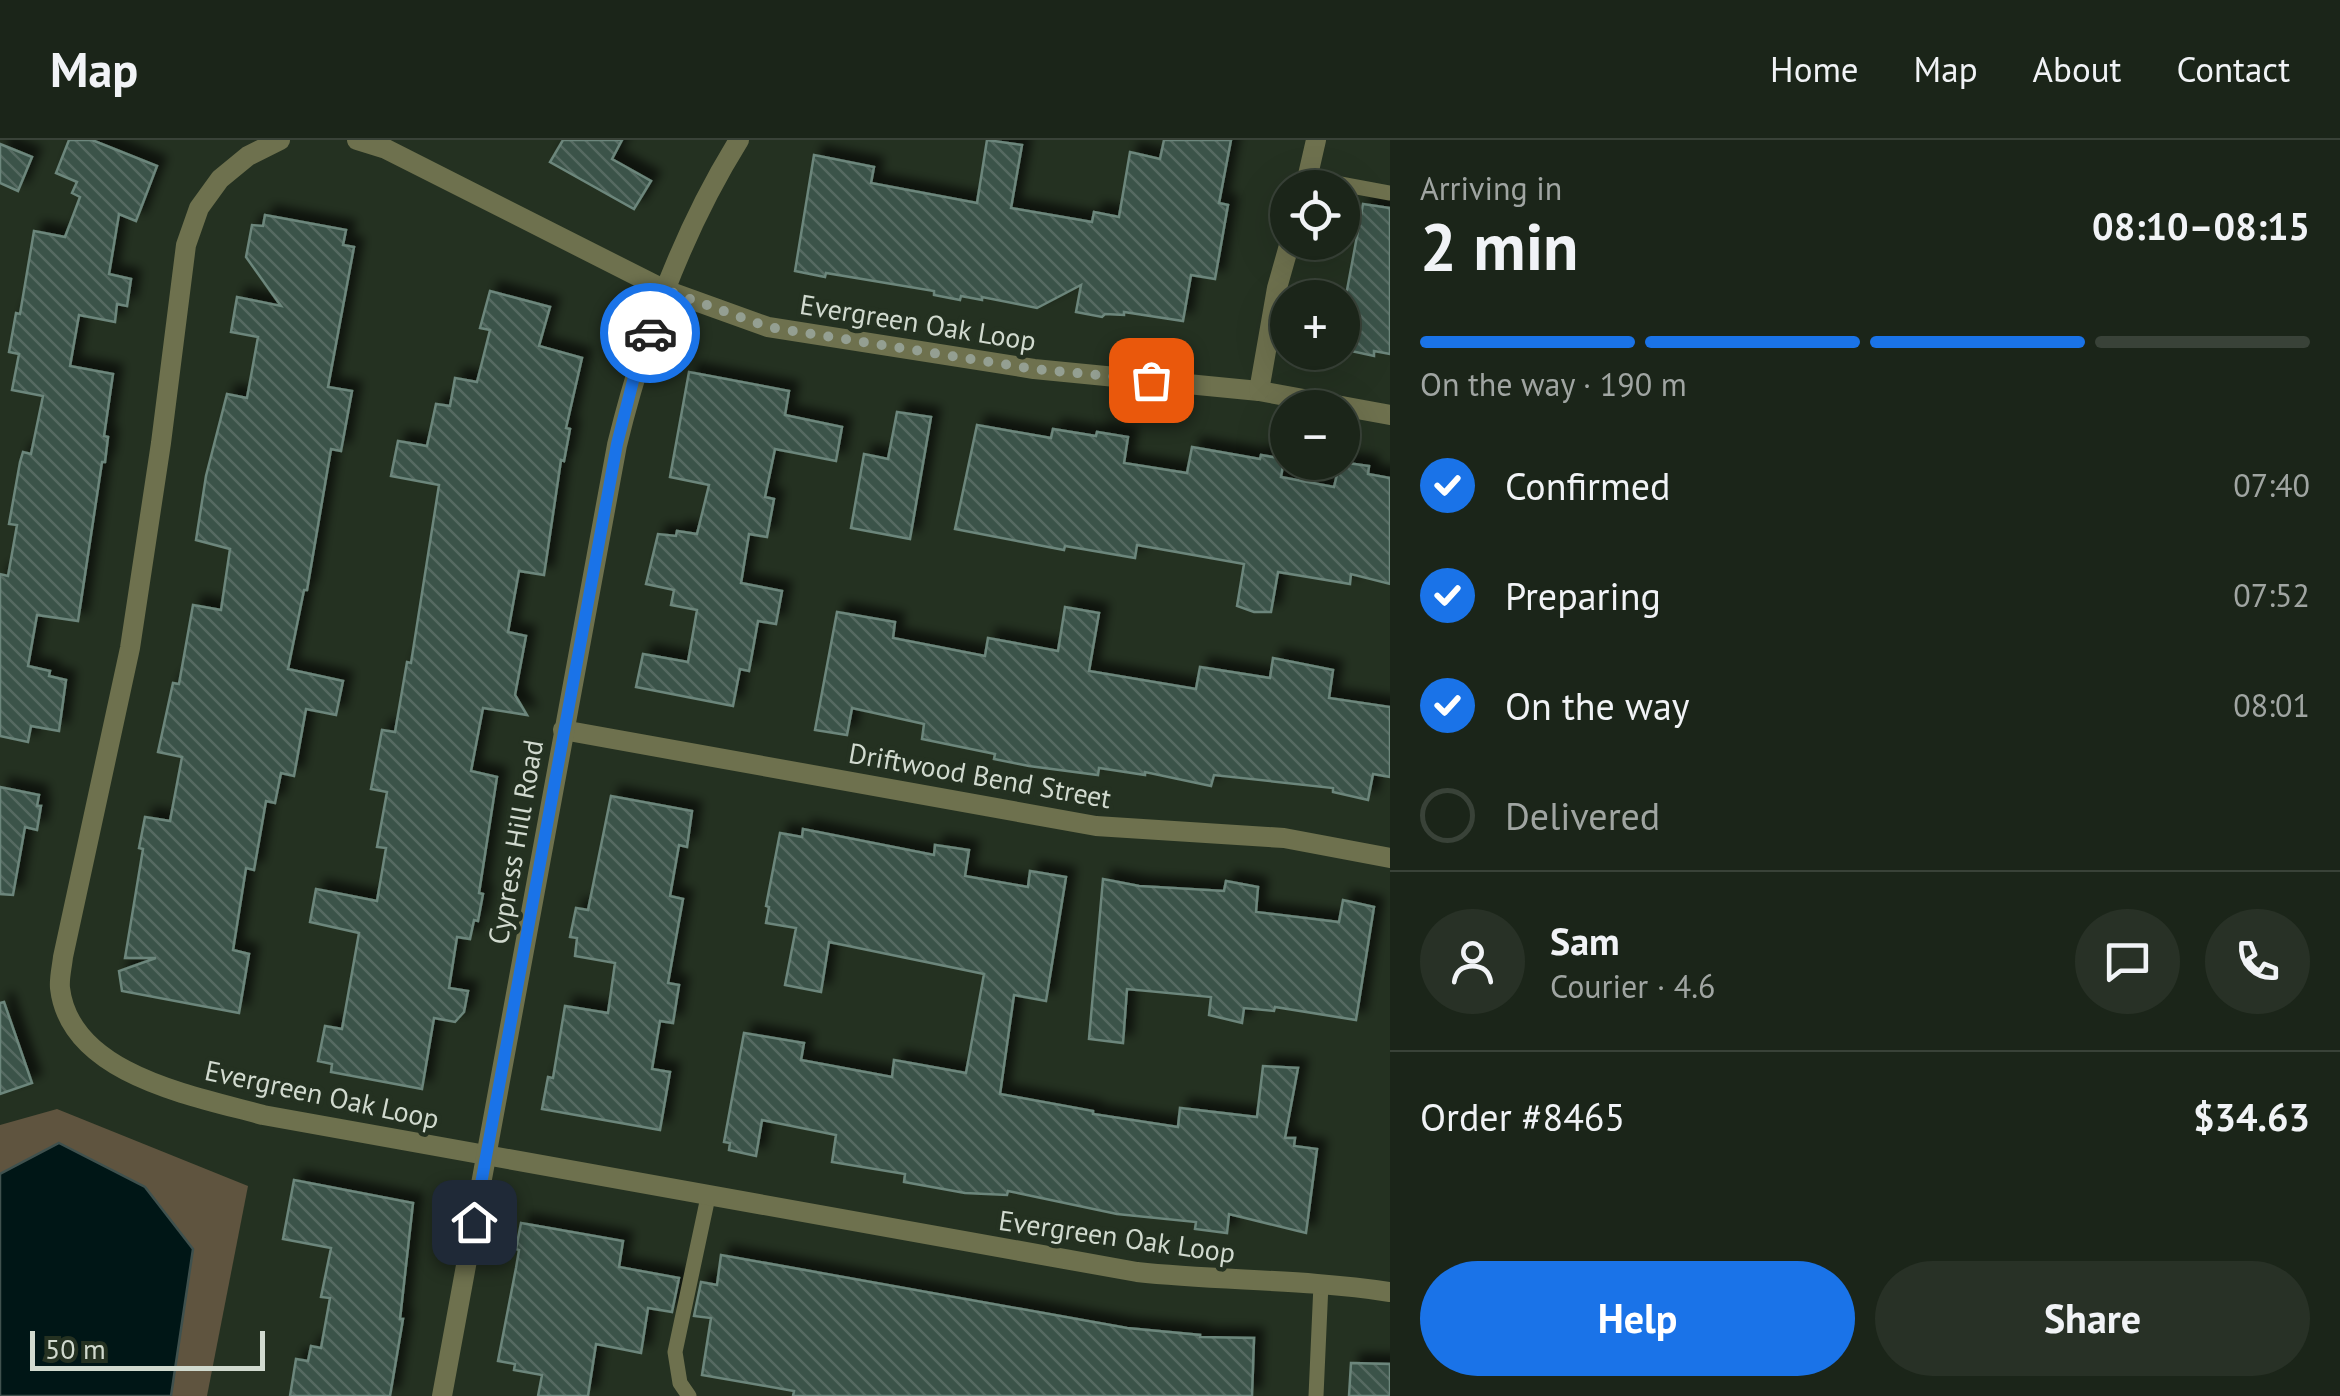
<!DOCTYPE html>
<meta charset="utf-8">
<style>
body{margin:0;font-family:"PT Sans",sans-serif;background:#283126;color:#f1f3f6;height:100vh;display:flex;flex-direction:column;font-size:38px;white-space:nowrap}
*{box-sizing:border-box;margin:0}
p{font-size:32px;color:#a0a5a2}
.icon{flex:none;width:55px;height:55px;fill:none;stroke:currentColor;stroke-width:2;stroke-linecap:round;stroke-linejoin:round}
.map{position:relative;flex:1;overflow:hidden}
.side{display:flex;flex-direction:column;background:#1b2519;width:950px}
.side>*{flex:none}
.tools{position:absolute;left:1270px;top:30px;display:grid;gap:20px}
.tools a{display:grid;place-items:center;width:90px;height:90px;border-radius:50%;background:#1b2519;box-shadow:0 10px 40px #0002,0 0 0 2px #394238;font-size:50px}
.scale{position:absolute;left:30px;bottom:25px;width:235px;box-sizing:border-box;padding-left:10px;border:5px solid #d1dacf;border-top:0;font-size:28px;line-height:35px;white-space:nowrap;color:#d1dacf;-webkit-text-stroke:8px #243121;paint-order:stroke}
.pin{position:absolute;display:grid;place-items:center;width:85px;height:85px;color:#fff;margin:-42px;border-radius:20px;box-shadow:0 5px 15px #0006}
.courier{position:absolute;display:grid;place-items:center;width:100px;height:100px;margin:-50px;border:8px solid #1a73e8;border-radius:50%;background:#fff;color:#222;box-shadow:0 2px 12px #0007}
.summary em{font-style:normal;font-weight:800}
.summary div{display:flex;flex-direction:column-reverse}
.summary{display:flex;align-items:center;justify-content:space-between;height:170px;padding:0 30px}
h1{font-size:65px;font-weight:800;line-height:75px}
.bar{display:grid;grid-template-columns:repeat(4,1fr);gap:15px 10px;align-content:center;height:120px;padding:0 30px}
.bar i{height:12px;border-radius:8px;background:#394238}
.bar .on{background:#1a73e8}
.bar p{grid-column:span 4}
.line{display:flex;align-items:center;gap:25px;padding:0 30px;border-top:2px solid #394238}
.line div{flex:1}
.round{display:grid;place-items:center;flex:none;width:105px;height:105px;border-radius:52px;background:#283126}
ol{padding:0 30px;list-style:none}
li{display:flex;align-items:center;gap:30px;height:110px}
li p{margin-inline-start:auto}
li .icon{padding:10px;border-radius:50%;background:#1a73e8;color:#fff;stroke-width:4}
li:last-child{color:#a0a5a2}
li i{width:55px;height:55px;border:5px solid #394238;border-radius:50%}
.action{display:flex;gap:20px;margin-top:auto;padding:20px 30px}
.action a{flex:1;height:115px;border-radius:60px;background:#1a73e8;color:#fff;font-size:40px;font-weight:800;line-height:115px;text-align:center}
.action a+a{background:#283126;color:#f1f3f6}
header{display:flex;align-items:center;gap:60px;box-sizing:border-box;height:140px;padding:0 50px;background:#1b2519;border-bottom:2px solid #394238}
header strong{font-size:48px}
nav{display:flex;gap:55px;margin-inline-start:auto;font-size:35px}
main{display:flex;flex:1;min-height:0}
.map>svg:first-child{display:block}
.green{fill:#5f543f}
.water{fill:#001616;stroke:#3f514e;stroke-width:2.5}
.building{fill:url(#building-back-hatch);stroke:#6c867b;stroke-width:2.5;filter:url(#shadow)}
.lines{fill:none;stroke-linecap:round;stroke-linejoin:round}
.service{stroke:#6e714e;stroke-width:15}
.minor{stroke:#6e714e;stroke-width:20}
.done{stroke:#949f92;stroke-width:10;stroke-dasharray:0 18}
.route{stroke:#1a73e8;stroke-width:12}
.labels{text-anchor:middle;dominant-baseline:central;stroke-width:9;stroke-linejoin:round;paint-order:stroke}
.street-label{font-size:28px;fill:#d1dacf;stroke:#243121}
</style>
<header>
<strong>Map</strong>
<nav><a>Home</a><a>Map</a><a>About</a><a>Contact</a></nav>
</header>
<main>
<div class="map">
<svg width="1390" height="1256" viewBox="0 0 1390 1256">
<defs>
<pattern id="building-back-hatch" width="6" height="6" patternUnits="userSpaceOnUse" patternTransform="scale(2.5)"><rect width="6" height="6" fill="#3b5349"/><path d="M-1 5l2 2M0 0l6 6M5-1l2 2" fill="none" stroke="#566b62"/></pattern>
<filter id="shadow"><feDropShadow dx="9" dy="-9" stdDeviation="5" flood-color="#0009"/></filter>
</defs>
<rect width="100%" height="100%" fill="#243121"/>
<!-- green -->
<path class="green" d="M57,969L248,1046L207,1256H0V985Z"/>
<!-- water -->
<path class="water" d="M59,1003L145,1047L193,1109L171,1256H0V1034Z"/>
<!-- building -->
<g class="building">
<path d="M69,0H92L157,26L136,81L119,74L109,134L131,139L127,166L117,164L115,182L79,175L70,226L113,234L104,296L108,297L105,322H102L78,481L37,475L28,526L50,531L49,536L66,540L59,591L31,586L28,602L0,596V434L8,436L17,385L9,384L20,322L23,312L31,314L43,256L12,250L19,214L9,212L16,173L20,174L34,91L65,97L80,57L72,53L77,42L56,33Z"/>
<path d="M563,0H622L612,19L651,41L634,69L550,22Z"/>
<path d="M987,0L1022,5L1011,68L1092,82L1094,72L1119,77L1130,12L1160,19L1164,0H1231L1219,63L1228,65L1215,139L1191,135L1183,181L1124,172V175L1105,174L1102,177L1076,172L1081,145L1037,168L982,157V160L961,156L960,160L934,155V151L826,133L825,137L795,131L814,15L874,27L871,43L977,63Z"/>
<path d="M0,4L32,17L18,51L0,43Z"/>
<path d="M1363,64L1390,68V214L1374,211V216L1342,209V177Z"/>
<path d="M265,75L346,90L343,105L354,107L328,247L352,251L341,311L331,309L307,450H304L288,529L343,541L336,575L306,569L294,636L281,633L275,663L266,661L254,730L246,728L233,810L249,814L239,873L122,851L119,831L156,818H125L143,709L139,708L145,677L170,681L182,617L158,612L173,543L179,544L193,465L221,470L230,409L196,400L206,336L227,254L247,258L258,197L231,192L237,157L281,166L246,117L252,85L263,86Z"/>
<path d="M490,151L550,167L539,206L582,218L566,288L570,289L564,321L561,320L544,435L519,431L508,492L526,496L515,555L527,575L483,568L471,631L497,637L479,753L483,754L478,781L474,780L470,799L457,797L449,848L468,851L464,872L455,882L434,878L422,949L331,932L332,924L318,921L325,886L342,889L359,793L310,782L316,749L377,761L386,708L377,707L387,652L371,649L382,590L395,592L407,522L411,523L439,345L391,336L398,301L427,306L436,264L450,266L455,238L477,242L490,190L480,188Z"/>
<path d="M689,232L789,251L785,275L842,287L836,321L775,309L765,357L774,359L767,397L749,394L741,443L782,451L776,484L758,481L749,531L740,529L733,566L636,547L643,514L688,522L697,470L671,465L674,450L646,444L658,394L676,396L677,391L697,394L709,345L670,337Z"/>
<path d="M897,272L931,277L910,399L851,388L864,314L888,319Z"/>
<path d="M977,285L1051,298L1053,289L1096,296L1097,292L1128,297L1124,323L1187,333L1192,307L1260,319L1261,315L1284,319L1281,337L1334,347L1340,322L1369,326L1368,334L1390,338V444L1351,434L1350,444L1278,432L1271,472H1254L1237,466L1244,424L1137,405L1135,418L1065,406L1064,410L955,389Z"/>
<path d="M1065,467L1099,473L1089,531L1196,549L1200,527L1270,538L1273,518L1333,530L1329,558L1390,567V637L1373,634L1368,660L1333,652V648L1214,635L1211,646L1145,632V635L1099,628L1098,635L1029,626L994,619L995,614L922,599L924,584L852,568L847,595L815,590L837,472L895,482L893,498L985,516L988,498L1058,511Z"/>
<path d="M0,647L39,655L37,666H41L37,690L25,687L13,755L0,754Z"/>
<path d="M611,656L692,671L687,707L679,705L670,756L683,759L668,843L679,845L673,883L660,881L652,929L670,932L660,990L542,969L548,937L553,938L565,866L608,873L615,823L575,816L577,798L570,797L576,768L588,770Z"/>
<path d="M803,689L934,715L935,705L969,710L965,736L1028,747L1030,731L1066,737L1046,861L1014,855L1000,954L1093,971V974L1178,987L1180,968L1257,977L1263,926L1298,928L1285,998H1295L1294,1006L1317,1009L1306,1093L1229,1074L1227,1093L1195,1089L1196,1082L1117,1074L1008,1051L1007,1055L965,1053L904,1042L905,1034L832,1022L836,995L762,980L756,1016L729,1010L730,1003L724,1002L744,893L804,903L801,920L892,937L894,920L966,933L984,834L829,802L821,852L785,845L796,788L766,783L769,767L766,766L780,693L802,697Z"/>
<path d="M1103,739L1139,746L1224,751L1226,741L1258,747L1256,772L1339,782L1343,760L1374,767L1356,880L1275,867L1274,871L1244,868L1242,883L1209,875L1211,857L1127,849L1123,903L1089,899Z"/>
<path d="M4,862L32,943L0,954V863Z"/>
<path d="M294,1040L413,1063L400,1179H403L390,1256H290L296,1219L308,1221L311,1206L321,1208L330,1158L321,1157L331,1108L283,1099Z"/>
<path d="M521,1083L623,1101L619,1127L679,1138L672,1172L648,1168L641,1213L596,1204L588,1256H538L542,1235L514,1230L515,1224L498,1221L516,1128L519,1110L516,1109Z"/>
<path d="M721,1115L1127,1188L1200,1195V1197L1254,1198L1252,1256H793L794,1251L702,1235L711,1178L694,1176L701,1142L717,1145Z"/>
<path d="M1351,1223L1390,1224V1256H1349Z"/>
</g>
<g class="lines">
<!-- service -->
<g class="service">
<path d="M1308,38L1390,53"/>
<path d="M689,1256L680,1243L675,1212L708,1057"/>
<path d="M1316,1256L1321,1144"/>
</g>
<!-- minor -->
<g class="minor">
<path d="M280,0L248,16L220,39L199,68L186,105L161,303L130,508L63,817C62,827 59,838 60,848C70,935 194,956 263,975L1137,1132C1221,1141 1306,1139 1390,1152"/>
<path d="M357,0L386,9L665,150L768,187L1034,229L1259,251L1390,275"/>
<path d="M1305,48L1316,0"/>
<path d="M1259,251L1277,148L1290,102"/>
<path d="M563,590L1096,686L1284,698L1390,718"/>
<path d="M442,1256L617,305C643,199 681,93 739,0"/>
</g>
</g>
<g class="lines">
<!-- done -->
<path class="done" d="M650,193L665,150L768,187L1034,229L1151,240"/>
<!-- route -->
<path class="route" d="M474,1082L617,304L634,237L650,193"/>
</g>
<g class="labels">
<!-- street labels -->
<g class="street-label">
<text transform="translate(918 182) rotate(9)">Evergreen Oak Loop</text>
<text transform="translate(980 635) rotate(10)">Driftwood Bend Street</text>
<text transform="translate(515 702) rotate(-80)">Cypress Hill Road</text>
<text transform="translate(322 954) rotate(12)">Evergreen Oak Loop</text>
<text transform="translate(1117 1096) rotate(8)">Evergreen Oak Loop</text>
</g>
</g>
</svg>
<div class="tools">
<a><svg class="icon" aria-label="locate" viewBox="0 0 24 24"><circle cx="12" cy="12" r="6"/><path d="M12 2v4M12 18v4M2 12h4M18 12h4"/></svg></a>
<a>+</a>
<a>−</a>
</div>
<div class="scale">50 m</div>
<div class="pin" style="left:1151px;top:240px;background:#ea580c"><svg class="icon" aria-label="bag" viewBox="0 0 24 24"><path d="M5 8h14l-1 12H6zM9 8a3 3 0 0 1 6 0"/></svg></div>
<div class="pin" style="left:474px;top:1082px;background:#1f2937"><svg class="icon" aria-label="home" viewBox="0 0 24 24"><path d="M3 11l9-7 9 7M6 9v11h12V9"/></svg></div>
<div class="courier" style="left:650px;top:193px"><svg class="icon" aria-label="car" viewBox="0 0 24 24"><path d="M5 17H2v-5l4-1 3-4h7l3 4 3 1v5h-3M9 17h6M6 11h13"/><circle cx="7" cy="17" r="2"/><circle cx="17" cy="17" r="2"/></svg></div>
</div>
<section class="side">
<div class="summary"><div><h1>2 min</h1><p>Arriving in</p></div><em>08:10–08:15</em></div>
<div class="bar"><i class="on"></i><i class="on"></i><i class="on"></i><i></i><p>On the way · 190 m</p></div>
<ol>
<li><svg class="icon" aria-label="check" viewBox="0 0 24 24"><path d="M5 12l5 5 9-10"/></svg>Confirmed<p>07:40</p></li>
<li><svg class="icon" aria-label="check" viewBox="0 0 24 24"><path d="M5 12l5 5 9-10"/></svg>Preparing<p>07:52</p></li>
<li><svg class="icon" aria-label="check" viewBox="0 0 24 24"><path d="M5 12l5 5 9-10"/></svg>On the way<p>08:01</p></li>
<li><i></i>Delivered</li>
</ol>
<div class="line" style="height:180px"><a class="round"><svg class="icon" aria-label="person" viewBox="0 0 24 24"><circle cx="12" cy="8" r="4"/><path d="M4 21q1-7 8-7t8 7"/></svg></a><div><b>Sam</b><p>Courier · 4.6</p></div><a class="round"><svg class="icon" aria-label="chat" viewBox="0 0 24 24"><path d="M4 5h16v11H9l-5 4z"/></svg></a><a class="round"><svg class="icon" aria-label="phone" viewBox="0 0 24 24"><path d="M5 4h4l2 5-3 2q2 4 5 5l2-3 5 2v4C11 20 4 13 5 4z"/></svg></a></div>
<div class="line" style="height:130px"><div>Order #8465</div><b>$34.63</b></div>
<div class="action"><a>Help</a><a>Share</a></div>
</section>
</main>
